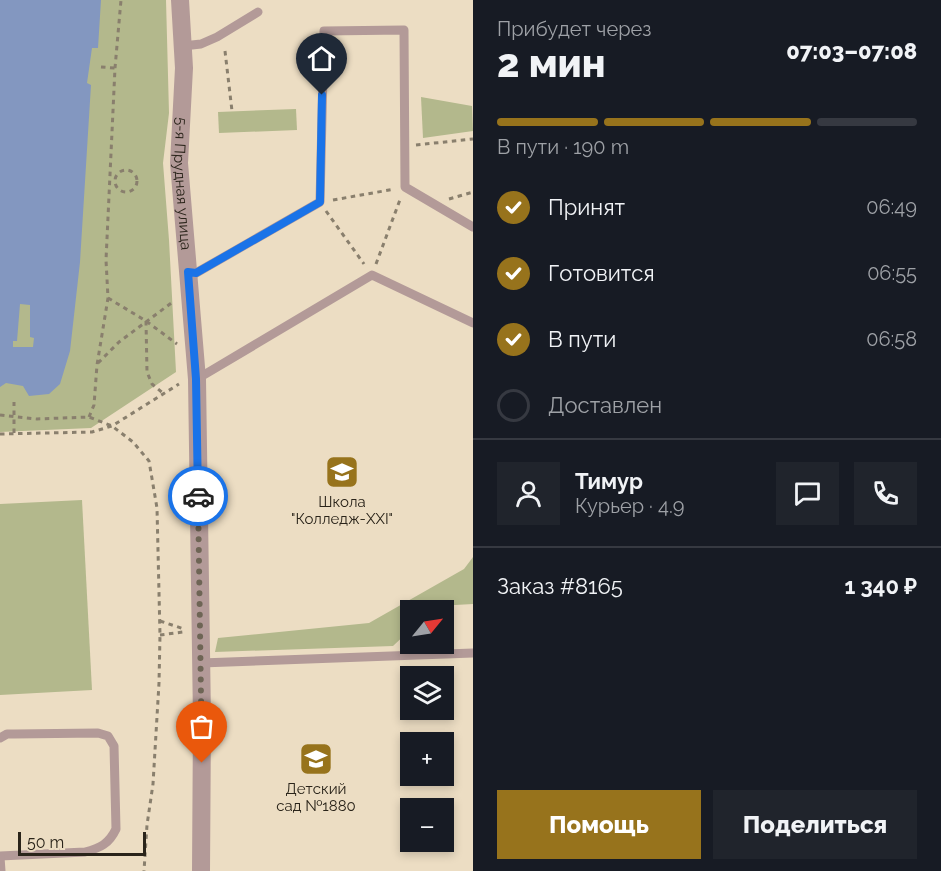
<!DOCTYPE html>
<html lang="ru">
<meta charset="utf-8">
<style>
body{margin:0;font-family:Raleway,sans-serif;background:#20242c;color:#f1f3f6;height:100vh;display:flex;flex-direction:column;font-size:22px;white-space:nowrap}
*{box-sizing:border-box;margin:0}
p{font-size:20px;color:#9ea1a6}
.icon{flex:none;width:33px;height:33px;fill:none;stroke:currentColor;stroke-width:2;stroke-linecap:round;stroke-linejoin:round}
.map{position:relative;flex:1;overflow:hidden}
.sheet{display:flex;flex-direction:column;background:#171b24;width:468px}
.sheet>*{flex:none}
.needle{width:39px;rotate:60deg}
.buttons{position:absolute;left:400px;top:600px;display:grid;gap:12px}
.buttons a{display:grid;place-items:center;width:54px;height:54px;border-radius:0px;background:#171b24;box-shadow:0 3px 9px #0003;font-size:30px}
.scale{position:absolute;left:18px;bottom:15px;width:128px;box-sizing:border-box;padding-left:6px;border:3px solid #2a241a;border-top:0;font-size:16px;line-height:21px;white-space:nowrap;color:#2a241a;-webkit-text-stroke:4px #ecddc3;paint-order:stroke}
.pin{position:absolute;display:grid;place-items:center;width:51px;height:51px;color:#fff;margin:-62px -26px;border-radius:50% 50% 50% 0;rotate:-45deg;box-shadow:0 0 6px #0007}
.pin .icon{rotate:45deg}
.courier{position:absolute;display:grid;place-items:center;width:60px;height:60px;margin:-30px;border:4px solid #1a73e8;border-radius:50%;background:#fff;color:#222;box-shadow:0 2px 8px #0007}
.head em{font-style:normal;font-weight:800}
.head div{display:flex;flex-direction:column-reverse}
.head{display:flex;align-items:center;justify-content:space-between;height:102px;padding:0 24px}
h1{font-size:39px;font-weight:800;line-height:45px}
.bar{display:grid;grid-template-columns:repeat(4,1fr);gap:9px 6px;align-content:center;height:72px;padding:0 24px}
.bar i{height:8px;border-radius:4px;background:#363941}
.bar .active{background:#97731c}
.bar p{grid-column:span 4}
.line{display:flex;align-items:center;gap:15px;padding:0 24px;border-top:2px solid #363941}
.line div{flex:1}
.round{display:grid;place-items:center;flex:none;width:63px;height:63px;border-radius:0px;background:#20242c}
ol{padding:0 24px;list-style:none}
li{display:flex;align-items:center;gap:18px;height:66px}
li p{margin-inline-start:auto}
li .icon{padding:6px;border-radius:50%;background:#97731c;color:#fff;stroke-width:4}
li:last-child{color:#9ea1a6}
li i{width:33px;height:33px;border:3px solid #363941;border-radius:50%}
.button{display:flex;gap:12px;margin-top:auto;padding:12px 24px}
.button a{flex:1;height:69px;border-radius:0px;background:#97731c;color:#fff;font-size:24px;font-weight:800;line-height:69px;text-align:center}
.button a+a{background:#20242c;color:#f1f3f6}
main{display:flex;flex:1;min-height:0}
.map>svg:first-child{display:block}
.green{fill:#b3b88c}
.water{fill:#8397c0;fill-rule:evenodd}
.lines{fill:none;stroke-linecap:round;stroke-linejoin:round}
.path{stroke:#897f6d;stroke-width:3;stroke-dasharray:4.5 4.5;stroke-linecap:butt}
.lane{stroke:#b39a98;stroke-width:9}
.street{stroke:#b39a98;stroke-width:18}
.done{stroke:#6e6555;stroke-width:6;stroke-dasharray:0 10.8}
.route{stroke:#1a73e8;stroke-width:8}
.labels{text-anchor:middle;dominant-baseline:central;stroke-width:4.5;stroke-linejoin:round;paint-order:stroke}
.street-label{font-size:15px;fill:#2a241a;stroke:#ecddc3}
.poi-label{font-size:15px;fill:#2a241a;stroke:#ecddc3}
</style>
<main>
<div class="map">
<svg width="473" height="871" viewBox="0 0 473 871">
<rect width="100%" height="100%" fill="#ecddc3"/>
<!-- green -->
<g class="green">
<path d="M0,0H166L169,113L163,163L169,240L176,372L91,428L0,432Z"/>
<path d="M421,97L472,106L473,131L423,138Z"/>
<path d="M296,109L297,130L219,133L218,112Z"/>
<path d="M82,500L92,690L0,695V504Z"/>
<path d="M473,557V604L437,606L432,610H411V629L393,646L215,652L218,638L369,623L464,569Z"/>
</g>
<!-- water -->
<path class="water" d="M0,0H101L98,48H92L87,83L91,85L80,262L70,351L60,384L49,394L29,396L23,386L6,383L0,387ZM20,304L30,305V337L34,338L33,347H13V341H17Z"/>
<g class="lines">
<!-- path -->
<g class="path">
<path d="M225,51L232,111"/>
<path d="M101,67L115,68"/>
<path d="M416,145L473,139"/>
<circle cx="126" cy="181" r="11"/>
<path d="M449,199L473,192"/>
<path d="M333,200L395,189"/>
<path d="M326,211L364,264"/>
<path d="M376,264L401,197"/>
<path d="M108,298L146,321L177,344"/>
<path d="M146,321L147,372L152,384L164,394"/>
<path d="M98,363L119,342L174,301"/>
<path d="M0,415L37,419L89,417L112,426L133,442L149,461L157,508L160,635L159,683L153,784L147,825L144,871"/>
<path d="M89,417L94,405L97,365L108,298L106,260L115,68L121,0"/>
<path d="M14,433V402"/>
<path d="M0,434L92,432L112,426L179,384"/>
<path d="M160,621L184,629"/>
<path d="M160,635L183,632"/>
</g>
<!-- lane -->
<g class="lane">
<path d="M183,46L201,44L217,37L258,12"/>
<path d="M188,272L196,273L320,202L324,31L404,30L405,187L473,227"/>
<path d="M197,379L372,275L473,323"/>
<path d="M201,663L473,653"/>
<path d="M0,738L7,734H14L98,733L108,736L114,746L116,829C109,844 100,848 85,852L0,856"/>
<path d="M0,857L1,871"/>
</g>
<!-- street -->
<path class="street" id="s1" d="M180,0L184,68L179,163L197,379L202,719L201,871"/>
</g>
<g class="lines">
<!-- done -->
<path class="done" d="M198,496L202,763"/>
<!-- route -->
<path class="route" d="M198,496L196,379L188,272L196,273L320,202L322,95"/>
</g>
<!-- icons -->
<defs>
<symbol id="school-square" viewBox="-11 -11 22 22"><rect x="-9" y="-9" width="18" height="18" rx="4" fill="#97731c" stroke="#ecddc3"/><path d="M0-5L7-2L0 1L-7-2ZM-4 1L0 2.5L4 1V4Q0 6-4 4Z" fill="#fff"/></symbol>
</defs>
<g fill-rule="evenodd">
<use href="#school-square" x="323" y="453" width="38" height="38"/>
<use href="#school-square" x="297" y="740" width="38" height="38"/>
</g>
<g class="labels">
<!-- street labels -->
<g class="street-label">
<text stroke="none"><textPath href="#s1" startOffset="184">5-я Прудная улица</textPath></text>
</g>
<!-- poi labels -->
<g class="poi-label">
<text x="342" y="502">Школа<tspan x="342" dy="17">"Колледж-XXI"</tspan></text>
<text x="316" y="789">Детский<tspan x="316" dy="17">сад №1880</tspan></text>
</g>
</g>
</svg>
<div class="buttons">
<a><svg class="needle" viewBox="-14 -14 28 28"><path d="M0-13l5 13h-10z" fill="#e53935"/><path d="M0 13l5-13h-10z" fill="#9ea1a6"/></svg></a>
<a><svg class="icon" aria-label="layers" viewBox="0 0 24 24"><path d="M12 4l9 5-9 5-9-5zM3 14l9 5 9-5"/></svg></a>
<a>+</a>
<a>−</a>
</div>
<div class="scale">50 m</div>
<div class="pin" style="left:202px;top:763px;background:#ea580c"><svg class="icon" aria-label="bag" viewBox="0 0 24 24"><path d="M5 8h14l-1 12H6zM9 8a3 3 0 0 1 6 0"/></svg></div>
<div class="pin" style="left:322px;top:95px;background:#1f2937"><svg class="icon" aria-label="home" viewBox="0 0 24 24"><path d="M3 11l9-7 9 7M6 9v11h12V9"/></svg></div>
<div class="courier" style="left:198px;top:496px"><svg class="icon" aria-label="car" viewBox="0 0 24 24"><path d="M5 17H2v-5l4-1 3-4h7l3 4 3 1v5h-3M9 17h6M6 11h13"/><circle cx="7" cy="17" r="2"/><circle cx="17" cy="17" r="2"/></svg></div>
</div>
<section class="sheet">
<div class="head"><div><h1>2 мин</h1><p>Прибудет через</p></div><em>07:03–07:08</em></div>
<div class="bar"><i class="active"></i><i class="active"></i><i class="active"></i><i></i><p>В пути · 190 m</p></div>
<ol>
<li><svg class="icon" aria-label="check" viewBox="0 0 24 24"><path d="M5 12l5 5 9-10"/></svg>Принят<p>06:49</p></li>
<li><svg class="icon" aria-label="check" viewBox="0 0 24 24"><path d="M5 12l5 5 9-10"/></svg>Готовится<p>06:55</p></li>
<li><svg class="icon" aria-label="check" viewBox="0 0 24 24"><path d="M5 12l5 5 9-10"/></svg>В пути<p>06:58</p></li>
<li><i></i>Доставлен</li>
</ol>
<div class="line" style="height:108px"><a class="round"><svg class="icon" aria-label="person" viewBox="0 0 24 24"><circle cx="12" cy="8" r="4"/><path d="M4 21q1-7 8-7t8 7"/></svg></a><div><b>Тимур</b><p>Курьер · 4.9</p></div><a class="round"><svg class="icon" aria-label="chat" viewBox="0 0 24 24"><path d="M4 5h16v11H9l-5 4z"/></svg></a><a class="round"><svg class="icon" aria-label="phone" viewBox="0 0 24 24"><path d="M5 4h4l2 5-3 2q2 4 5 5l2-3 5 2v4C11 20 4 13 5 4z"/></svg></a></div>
<div class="line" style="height:78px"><div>Заказ #8165</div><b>1 340 ₽</b></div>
<div class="button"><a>Помощь</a><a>Поделиться</a></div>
</section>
</main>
